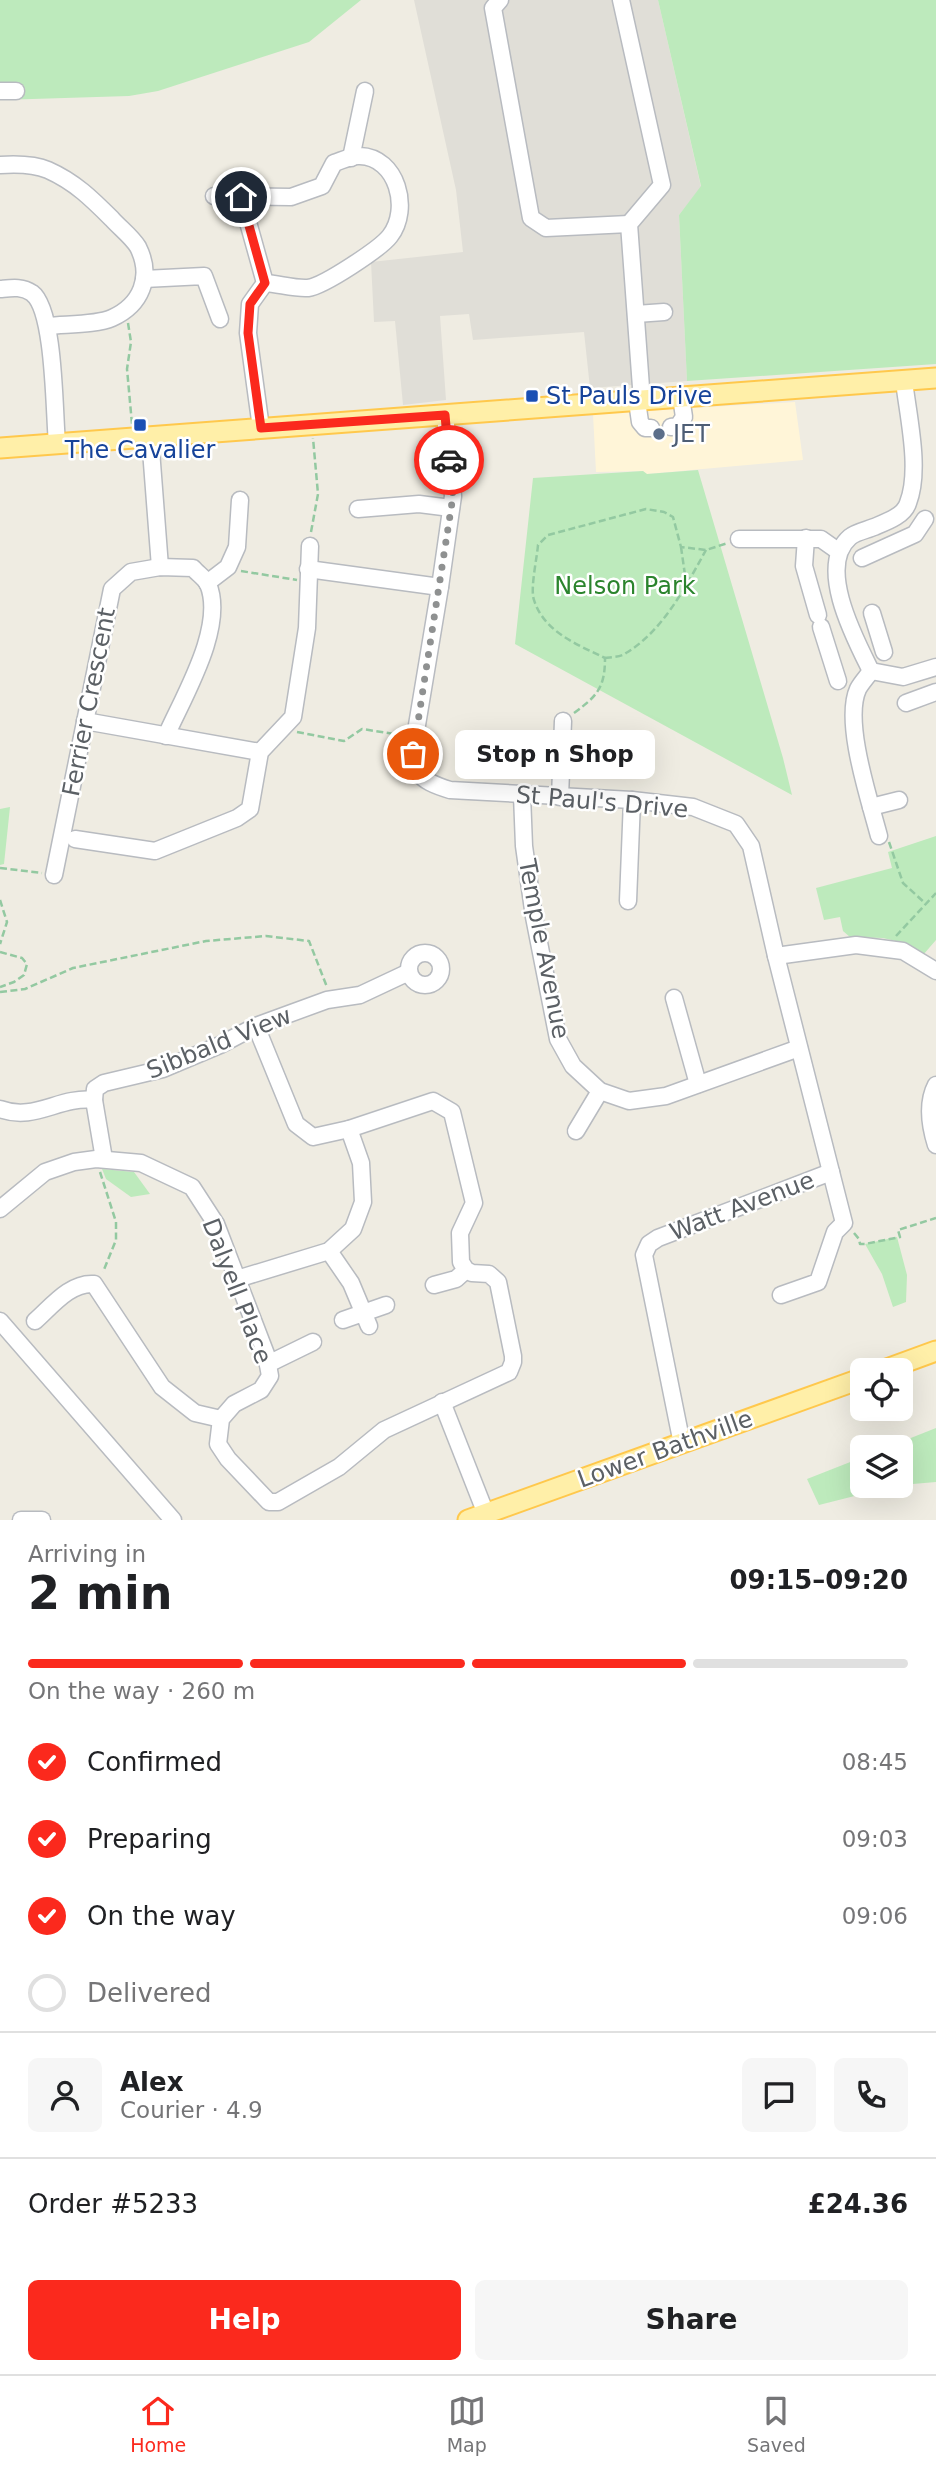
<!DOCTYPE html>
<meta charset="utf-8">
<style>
body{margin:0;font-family:"DejaVu Sans",sans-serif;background:#f6f6f6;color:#202124;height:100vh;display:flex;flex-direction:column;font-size:26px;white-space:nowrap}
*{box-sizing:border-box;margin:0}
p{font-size:23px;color:#757577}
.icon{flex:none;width:38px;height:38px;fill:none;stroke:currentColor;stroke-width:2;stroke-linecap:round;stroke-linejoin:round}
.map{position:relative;height:1520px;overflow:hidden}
.sheet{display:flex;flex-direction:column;background:#fff;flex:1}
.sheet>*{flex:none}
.tools{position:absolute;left:850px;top:1358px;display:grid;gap:14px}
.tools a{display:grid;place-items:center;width:63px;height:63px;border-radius:10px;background:#fff;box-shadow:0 7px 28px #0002;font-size:35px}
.pin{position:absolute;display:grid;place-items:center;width:60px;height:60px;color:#fff;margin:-30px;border:4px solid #fff;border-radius:50%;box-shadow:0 2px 7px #0007}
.courier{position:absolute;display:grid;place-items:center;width:70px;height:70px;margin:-35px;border:5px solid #fb291d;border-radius:50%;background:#fff;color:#222;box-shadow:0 2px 9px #0007}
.bubble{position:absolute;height:49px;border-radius:10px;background:#fff;box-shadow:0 7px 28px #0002;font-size:23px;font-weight:600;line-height:49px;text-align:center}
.headline em{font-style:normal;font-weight:600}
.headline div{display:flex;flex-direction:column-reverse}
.headline{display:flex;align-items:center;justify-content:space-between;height:119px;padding:0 28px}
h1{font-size:46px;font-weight:600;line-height:52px}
.bar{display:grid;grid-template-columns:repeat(4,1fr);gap:10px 7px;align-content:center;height:84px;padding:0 28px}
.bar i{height:9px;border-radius:5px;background:#e0e0e0}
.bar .current{background:#fb291d}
.bar p{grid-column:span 4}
.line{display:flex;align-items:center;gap:18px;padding:0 28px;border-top:2px solid #e0e0e0}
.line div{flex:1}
.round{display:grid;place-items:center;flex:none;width:74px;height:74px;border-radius:10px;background:#f6f6f6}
ol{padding:0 28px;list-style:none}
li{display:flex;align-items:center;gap:21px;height:77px}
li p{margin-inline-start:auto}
li .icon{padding:7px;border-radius:50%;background:#fb291d;color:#fff;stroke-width:4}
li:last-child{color:#757577}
li i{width:38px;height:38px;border:4px solid #e0e0e0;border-radius:50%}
.button{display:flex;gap:14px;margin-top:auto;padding:14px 28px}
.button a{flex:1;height:80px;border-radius:10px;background:#fb291d;color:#fff;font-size:28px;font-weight:600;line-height:80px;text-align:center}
.button a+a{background:#f6f6f6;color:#202124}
.tab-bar{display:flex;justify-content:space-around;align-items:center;height:98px;border-top:2px solid #e0e0e0;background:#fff;font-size:19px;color:#757577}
.tab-bar a{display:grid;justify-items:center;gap:4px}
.tab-bar .current{color:#fb291d}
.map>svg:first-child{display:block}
.commercial{fill:#fff5d8}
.industrial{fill:#e0ded7}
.green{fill:#bdeabc}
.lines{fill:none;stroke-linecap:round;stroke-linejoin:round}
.minor-casing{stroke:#b8bbc0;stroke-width:19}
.major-casing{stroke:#ffc84c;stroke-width:23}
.path{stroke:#93c9a1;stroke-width:2.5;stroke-dasharray:7 3.5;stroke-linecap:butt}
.minor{stroke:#fff;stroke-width:16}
.major{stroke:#ffefa8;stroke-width:19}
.done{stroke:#8f9191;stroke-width:7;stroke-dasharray:0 12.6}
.route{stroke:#fb291d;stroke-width:9}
.transit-dot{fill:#1a4fb4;stroke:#fff;stroke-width:2.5}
.service-dot{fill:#5c6f8a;stroke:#fff;stroke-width:2.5}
.labels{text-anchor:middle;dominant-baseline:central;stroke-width:5;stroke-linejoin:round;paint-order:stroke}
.transit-label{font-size:24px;fill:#164399;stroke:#fff;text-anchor:start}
.service-label{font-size:24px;fill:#4e5e75;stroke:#fff;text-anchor:start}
.park-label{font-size:24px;fill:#2b842d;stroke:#fff}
.street-label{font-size:24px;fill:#5b6065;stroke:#fff}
</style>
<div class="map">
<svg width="936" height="1520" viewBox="0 0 936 1520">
<rect width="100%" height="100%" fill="#efece2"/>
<!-- commercial -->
<path class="commercial" d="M795,402L803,460L647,474L643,471L596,472L593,414Z"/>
<!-- industrial -->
<path class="industrial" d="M414,0H658L701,187L679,215L687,381L590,388L584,332L473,340L469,314L440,316L446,400L403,405L395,321L374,322L371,262L463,252L456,190Z"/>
<!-- green -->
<g class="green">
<path d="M0,0H361L309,42L158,91L129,96L0,100Z"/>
<path d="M658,0H936V364L687,381L679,215L701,186Z"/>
<path d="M698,470L783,758L792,795L515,644L533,478L643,471L647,474Z"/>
<path d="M10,807L4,864L0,865V809Z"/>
<path d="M936,836V940L923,955L904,943L883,938L850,937L843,931L840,917L824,920L816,888L892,868L888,852Z"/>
<path d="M102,1169L134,1172L150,1194L131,1197L106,1179Z"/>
<path d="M897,1237L907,1275L906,1302L893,1307L882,1274L865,1244Z"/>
<path d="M936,1428V1482L901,1485V1447H888Z"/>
<path d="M863,1457V1486H894L819,1505L807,1479Z"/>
</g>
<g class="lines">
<defs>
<g id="minor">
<path d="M500,0L493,8L531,218L546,228L629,224"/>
<path d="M621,0L662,185L629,224L642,401"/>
<path d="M0,91H16"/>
<path d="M351,158L365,91"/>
<path d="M0,165C15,164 34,164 48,170C75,182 92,199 112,219C120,228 132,237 138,247C153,277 141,305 112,318C97,325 65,324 48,326"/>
<path d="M214,196L291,197L322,186L334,163C341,161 352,155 360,156C397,157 411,209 390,236C381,248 324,286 308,288C295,289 279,284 265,283"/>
<path d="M241,197L265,283L250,304L248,333L261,428"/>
<path d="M144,279L204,276L220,319"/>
<path d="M0,289C11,288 22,286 32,293C55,310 54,413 57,443"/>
<path d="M636,314L664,312"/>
<path d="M904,381C908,416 921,470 908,503C904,516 886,522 874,527C867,530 856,532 850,537C816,566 855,639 871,671L903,677L936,667"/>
<path d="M637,401L640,422L645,428H651"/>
<path d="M445,415L453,496L440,587L415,737C411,772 417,780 450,790L632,800L693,807L736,824L751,846L776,956L844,1223L835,1232L818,1282L781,1295"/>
<path d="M671,427L678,426L684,417L681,397"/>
<path d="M150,437L160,567"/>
<path d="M358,509L419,504L451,508"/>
<path d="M806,538L804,566L818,615"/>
<path d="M739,539H821L838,551"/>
<path d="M862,558L915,534L925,519"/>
<path d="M308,569L440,587"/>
<path d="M207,583L228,567L237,547L240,500"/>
<path d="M872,613L884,652"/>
<path d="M821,627L838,681"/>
<path d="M871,671C867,677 861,683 858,689C843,722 870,801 879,836"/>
<path d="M906,703L936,692"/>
<path d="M85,721L260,752"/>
<path d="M522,795L524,846L534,917L558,1039L573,1066L600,1091L629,1101L666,1096L799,1048"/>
<path d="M560,797L563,721"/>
<path d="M871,807L899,800"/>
<path d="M75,839L155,851L237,818L250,809L260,752L293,717L307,628L310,546"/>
<path d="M54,875L112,589L131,572L160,567L193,568C197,573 205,578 208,584C226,627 183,697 166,736"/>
<path d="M628,901L632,800"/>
<circle cx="425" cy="969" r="16"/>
<path d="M776,956L856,945L903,951L936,971"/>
<path d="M674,998L698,1084"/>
<path d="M936,1085C926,1104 930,1126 936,1145"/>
<path d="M0,1109C35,1122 59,1096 94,1100"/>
<path d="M576,1131L600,1091"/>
<path d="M104,1159L94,1100L95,1089L104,1083L163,1069L220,1045L256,1026L327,1000L360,995L409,972"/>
<path d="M0,1209L45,1172L74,1162L96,1159L141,1163L192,1187L216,1224L266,1354L270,1376L261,1390L234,1404L221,1419L218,1444L228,1459L269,1502H278L339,1467L384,1430L509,1372L513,1362V1356L498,1282L489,1274L472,1273L466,1270L461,1262L460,1233L474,1203L452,1112L433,1101L349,1129L313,1137L296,1124L256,1026"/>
<path d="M329,1251L351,1283L369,1326"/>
<path d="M237,1279L329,1251L353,1229L363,1202L361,1163L349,1129"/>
<path d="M434,1285L456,1279L466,1270"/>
<path d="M343,1320L386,1305"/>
<path d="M0,1321L173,1520"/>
<path d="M35,1321C51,1307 70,1282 94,1284L162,1387L195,1413L221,1419"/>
<path d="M268,1364L313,1342"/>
<path d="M442,1402L486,1514"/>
<path d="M682,1444L644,1255L649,1244L658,1238L831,1172"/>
<path d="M21,1520H42"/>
</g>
<g id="major">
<path d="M0,448L936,378"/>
<path d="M884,1370L936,1351"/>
<path d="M468,1520L863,1378"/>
</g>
</defs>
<!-- minor casing -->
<use href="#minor" class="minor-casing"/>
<!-- major casing -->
<use href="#major" class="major-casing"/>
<!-- path -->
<g class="path">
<path d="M128,323L131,342L127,369L132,424"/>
<path d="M311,532L318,494L313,438"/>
<path d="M681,547L686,582"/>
<path d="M241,571L297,580"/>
<path d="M605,658C612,657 621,657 626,653C663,631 686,586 706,550"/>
<path d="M574,713C597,696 605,688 605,658C578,645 544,632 534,600C530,589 537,558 538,545L548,535L646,509L664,512L673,517L681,547L706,550L728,543"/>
<path d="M297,732L344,741L362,729L401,735"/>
<path d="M889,842L903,883L926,904"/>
<path d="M0,868L42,873"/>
<path d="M0,900L7,922L0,944"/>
<path d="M896,936L936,893"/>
<path d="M0,952L22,958L27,964L24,975L14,982L0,987"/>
<path d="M0,992L25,989L73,968L206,941L266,936L309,941L327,987"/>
<path d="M100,1172L116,1222V1240L103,1272"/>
<path d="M854,1233L859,1239L860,1244H865L900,1237L898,1230L936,1218"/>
</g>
<!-- minor -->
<use href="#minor" class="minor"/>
<!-- major -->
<use href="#major" class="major"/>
</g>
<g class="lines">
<!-- done -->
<path class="done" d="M413,754L453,496L449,460"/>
<!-- route -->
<path class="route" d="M241,197L265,283L250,304L248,333L261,428L445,415L449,460"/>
</g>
<!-- markers -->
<g class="transit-dot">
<rect x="525" y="389" width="14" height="14" rx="3.5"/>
<rect x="133" y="418" width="14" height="14" rx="3.5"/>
</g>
<circle class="service-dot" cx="659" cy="434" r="7"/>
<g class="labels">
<!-- transit labels -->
<g class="transit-label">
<text x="546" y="396">St Pauls Drive</text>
<text x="140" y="450" text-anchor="middle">The Cavalier</text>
</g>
<!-- service labels -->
<g class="service-label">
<text x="673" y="434">JET</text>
</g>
<!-- park labels -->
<g class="park-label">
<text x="625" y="586">Nelson Park</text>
</g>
<!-- street labels -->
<g class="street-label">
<text transform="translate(89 702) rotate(-79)">Ferrier Crescent</text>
<text transform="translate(602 802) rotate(5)">St Paul's Drive</text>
<text transform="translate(544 949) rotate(79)">Temple Avenue</text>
<text transform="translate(219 1043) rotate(-22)">Sibbald View</text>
<text transform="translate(742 1206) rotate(-21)">Watt Avenue</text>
<text transform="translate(237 1291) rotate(69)">Dalyell Place</text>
<text transform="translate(665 1449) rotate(-20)">Lower Bathville</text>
</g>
</g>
</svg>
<div class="tools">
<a><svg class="icon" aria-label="locate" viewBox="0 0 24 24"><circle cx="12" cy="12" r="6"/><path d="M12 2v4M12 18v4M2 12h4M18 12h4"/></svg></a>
<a><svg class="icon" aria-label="layers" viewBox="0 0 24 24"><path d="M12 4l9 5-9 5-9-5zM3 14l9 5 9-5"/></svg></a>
</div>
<div class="pin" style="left:413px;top:754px;background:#ea580c"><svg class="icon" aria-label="bag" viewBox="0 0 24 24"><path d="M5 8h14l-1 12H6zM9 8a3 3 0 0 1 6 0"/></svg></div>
<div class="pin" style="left:241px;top:197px;background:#1f2937"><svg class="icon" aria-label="home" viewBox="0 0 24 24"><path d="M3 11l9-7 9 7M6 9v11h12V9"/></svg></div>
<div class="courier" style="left:449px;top:460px"><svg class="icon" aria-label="car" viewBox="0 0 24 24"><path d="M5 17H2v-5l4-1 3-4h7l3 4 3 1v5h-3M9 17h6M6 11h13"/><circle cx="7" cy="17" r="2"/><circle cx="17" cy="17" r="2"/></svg></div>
<div class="bubble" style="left:455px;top:730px;width:200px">Stop n Shop</div>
</div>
<section class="sheet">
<div class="headline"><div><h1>2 min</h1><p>Arriving in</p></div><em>09:15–09:20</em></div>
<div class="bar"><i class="current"></i><i class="current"></i><i class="current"></i><i></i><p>On the way · 260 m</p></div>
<ol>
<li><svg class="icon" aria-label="check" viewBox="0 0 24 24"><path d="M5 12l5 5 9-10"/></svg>Confirmed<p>08:45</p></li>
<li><svg class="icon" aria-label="check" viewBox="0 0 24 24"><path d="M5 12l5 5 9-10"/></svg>Preparing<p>09:03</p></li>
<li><svg class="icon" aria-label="check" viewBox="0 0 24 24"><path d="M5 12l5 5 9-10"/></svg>On the way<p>09:06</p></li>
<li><i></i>Delivered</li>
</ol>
<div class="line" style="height:126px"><a class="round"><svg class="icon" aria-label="person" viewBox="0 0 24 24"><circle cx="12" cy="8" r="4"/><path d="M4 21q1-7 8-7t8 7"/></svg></a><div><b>Alex</b><p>Courier · 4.9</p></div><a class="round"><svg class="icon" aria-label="chat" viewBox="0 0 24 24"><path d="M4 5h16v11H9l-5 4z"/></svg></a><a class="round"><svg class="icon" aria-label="phone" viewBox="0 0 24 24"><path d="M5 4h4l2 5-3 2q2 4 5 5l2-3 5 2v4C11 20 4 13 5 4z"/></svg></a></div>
<div class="line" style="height:91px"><div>Order #5233</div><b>£24.36</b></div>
<div class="button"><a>Help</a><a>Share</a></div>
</section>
<nav class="tab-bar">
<a class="current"><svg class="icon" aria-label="home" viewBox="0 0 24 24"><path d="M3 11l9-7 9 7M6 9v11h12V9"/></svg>Home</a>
<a><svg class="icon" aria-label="map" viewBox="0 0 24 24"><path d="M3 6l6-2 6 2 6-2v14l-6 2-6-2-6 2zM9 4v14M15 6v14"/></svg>Map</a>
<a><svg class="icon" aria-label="saved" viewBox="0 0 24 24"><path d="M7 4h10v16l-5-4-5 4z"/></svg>Saved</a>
</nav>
